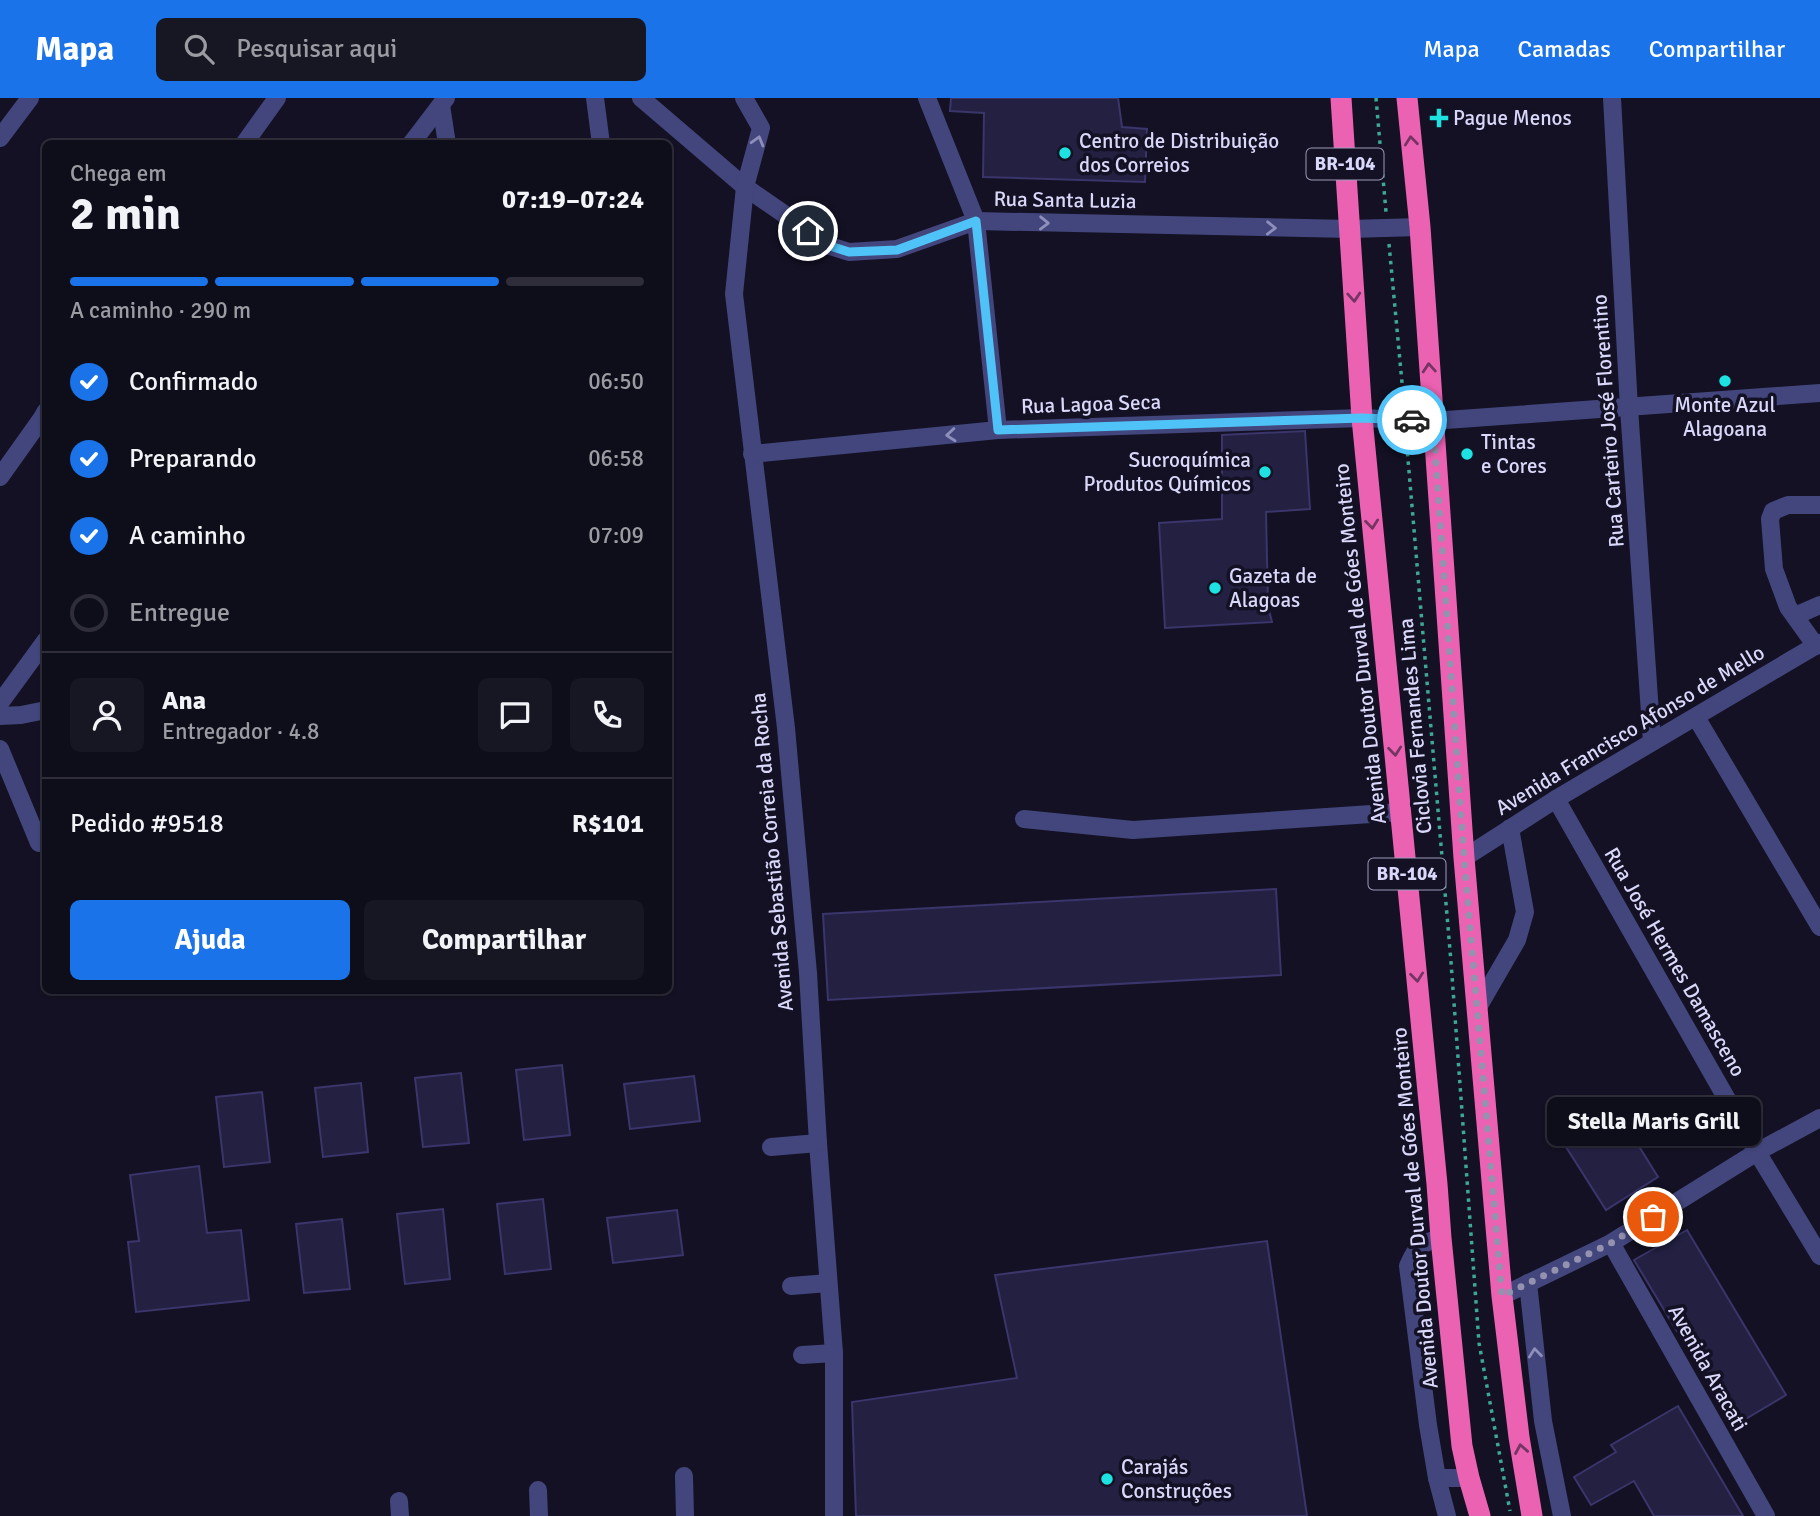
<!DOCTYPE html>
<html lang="pt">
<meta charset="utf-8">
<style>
body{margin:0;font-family:Signika,sans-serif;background:#171623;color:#f1f3f6;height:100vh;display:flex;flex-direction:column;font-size:26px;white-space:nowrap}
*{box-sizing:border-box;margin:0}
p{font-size:23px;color:#9b9ca2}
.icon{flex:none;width:38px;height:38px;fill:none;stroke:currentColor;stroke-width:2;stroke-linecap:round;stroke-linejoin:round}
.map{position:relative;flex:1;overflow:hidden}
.sheet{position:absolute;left:42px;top:42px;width:630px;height:854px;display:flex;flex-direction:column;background:#0e0d1a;border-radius:10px;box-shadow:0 2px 5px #0004,0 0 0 2px #2e2d39}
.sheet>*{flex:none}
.pin{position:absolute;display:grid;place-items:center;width:60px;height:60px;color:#fff;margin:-30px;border:4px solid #fff;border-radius:50%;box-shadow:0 2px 7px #0007}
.courier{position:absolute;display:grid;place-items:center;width:70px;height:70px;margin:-35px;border:5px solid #4fc3f7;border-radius:50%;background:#fff;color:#222;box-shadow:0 2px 9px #0007}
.bubble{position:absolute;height:49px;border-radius:10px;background:#0e0d1a;box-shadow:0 2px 5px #0004,0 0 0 2px #2e2d39;font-size:23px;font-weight:700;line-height:49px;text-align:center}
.headline em{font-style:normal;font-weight:700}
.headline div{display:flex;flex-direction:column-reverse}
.headline{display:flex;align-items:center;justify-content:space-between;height:119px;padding:0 28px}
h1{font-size:46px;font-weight:700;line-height:52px}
.bar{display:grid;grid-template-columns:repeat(4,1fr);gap:10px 7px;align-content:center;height:84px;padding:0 28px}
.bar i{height:9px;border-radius:5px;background:#2e2d39}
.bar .selected{background:#1a73e8}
.bar p{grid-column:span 4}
.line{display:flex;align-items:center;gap:18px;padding:0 28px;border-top:2px solid #2e2d39}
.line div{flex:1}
.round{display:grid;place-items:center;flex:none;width:74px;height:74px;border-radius:10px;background:#171623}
ol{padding:0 28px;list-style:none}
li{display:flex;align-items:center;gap:21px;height:77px}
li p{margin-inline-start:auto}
li .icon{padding:7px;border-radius:50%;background:#1a73e8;color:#fff;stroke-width:4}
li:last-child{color:#9b9ca2}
li i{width:38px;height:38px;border:4px solid #2e2d39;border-radius:50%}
.primary-button{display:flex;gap:14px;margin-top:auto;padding:14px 28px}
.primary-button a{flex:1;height:80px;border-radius:10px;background:#1a73e8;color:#fff;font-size:28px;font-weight:700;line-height:80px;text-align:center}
.primary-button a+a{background:#171623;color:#f1f3f6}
header{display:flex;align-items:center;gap:42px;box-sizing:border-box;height:98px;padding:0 35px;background:#1a73e8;color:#fff}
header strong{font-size:33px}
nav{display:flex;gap:38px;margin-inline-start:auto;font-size:24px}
.search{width:490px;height:63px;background:#171623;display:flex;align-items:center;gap:18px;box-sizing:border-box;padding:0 24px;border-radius:10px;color:#9b9ca2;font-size:26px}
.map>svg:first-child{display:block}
.building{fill:#232042;stroke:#3a356b;stroke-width:2}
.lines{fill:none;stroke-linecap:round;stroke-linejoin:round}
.path{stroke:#3ea897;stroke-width:3.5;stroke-dasharray:3.5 5;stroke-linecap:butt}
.minor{stroke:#42467c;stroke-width:18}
.highway{stroke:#eb62b2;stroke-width:21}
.oneway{stroke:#8e8fbb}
.oneway2{stroke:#743563}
.done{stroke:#9492af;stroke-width:7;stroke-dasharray:0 12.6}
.route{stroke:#4fc3f7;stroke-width:9}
.poi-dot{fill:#1de2e1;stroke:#131123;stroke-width:2.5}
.labels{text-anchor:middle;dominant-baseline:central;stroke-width:7;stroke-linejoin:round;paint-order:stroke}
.shield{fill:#131123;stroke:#9e9cba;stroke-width:2}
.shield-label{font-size:19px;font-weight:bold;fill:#d9d8fa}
.poi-label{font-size:21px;fill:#d9d8fa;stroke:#131123;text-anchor:start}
.street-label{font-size:21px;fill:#d9d8fa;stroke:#131123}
</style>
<header>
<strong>Mapa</strong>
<div class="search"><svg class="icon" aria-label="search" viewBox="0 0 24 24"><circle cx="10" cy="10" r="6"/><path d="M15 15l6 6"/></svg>Pesquisar aqui</div>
<nav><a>Mapa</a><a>Camadas</a><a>Compartilhar</a></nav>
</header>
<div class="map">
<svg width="1820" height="1418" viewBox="0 0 1820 1418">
<rect width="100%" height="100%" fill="#131123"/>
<!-- building -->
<g class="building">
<path d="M951,0H1118L1122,29L1147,31L1145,84L983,79L984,15L950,13Z"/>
<path d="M1305,333L1310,411L1266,414L1268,508L1272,524L1165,530L1159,425L1222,421V337Z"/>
<path d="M1276,791L1281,877L828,902L823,816Z"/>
<path d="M562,967L570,1037L524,1042L516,972Z"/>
<path d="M461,975L469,1045L423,1049L415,980Z"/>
<path d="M694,978L700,1023L630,1031L624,986Z"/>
<path d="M361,985L368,1054L323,1059L315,990Z"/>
<path d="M262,994L270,1064L224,1069L216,999Z"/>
<path d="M1614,1008L1658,1079L1606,1112L1561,1041Z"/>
<path d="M199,1068L207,1135L241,1132L249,1202L136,1214L128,1144L139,1143L130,1077Z"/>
<path d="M543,1101L551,1171L505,1176L497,1106Z"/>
<path d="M443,1111L450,1181L405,1186L397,1116Z"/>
<path d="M677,1112L683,1157L613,1165L607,1120Z"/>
<path d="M342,1121L350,1191L304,1195L296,1126Z"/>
<path d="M1687,1132L1786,1297L1734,1328L1634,1162Z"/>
<path d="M1267,1143L1307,1418H856L852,1304L1017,1280L995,1177Z"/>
<path d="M1678,1308L1743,1418H1654L1634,1383L1591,1407L1574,1379L1616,1354L1611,1347Z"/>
</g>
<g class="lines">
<!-- path -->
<g class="path">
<path d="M1376,0L1386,114"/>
<path d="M1389,146L1404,306"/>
<path d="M1406,338L1451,864L1479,1245L1510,1413"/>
</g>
<!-- minor -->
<g class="minor">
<path d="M595,0L601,46"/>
<path d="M641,0L745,89L830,148L849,154L897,151L976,123L1350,131L1420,129"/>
<path d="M744,0L761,30L745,89L734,196L786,630L808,875L818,1045L834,1255V1418"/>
<path d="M927,0L976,123L998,332"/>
<path d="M1612,0L1629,310L1652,644"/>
<path d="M441,7L447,46"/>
<path d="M0,40L30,0"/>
<path d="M244,46L277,0"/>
<path d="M411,46L446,0"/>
<path d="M752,356L998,332L1362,320L1432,323L1820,295"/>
<path d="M0,379L42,320L46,313"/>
<path d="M1795,518L1820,507"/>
<path d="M1816,548L1788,509L1774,471L1770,421L1773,413L1788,407H1820"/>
<path d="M0,605L46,542"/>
<path d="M0,618L21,617L46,612"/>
<path d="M1696,619L1820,829"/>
<path d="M0,651L39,745"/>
<path d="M1556,701L1757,1054L1820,1158"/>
<path d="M1024,721L1133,732L1401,714"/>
<path d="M1464,760L1556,701L1820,545"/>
<path d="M1477,911L1517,842L1525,814L1510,730"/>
<path d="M771,1049L818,1045"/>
<path d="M1441,1140C1420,1145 1416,1149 1408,1168L1428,1327L1437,1380H1469"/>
<path d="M1611,1145L1766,1418"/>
<path d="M1528,1185L1543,1323L1562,1418"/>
<path d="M791,1188L828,1185"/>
<path d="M1502,1198L1611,1145L1757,1054L1820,1020"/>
<path d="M802,1257L834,1255"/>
<path d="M684,1378L685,1418"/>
<path d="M1437,1380L1447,1418"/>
<path d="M538,1392L539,1418"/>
<path d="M399,1403L400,1418"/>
</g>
<!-- highway -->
<g class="highway">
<path d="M1341,0L1362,320L1437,1086L1441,1140L1462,1348L1469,1380L1480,1418"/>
<path d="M1407,0L1420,129L1464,760L1502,1198L1519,1339L1532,1418"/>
</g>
</g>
<!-- one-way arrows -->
<defs><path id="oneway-chevron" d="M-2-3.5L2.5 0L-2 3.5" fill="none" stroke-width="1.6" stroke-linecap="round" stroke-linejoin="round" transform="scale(1.75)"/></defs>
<g class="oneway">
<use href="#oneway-chevron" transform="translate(758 43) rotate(-74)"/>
<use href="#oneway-chevron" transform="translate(1044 125) rotate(1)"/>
<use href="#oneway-chevron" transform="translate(1271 130) rotate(1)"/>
<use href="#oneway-chevron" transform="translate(951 337) rotate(175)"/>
<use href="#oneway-chevron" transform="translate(1535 1255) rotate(-96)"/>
</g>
<g class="oneway2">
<use href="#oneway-chevron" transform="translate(1411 43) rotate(-96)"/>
<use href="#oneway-chevron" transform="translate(1354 199) rotate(86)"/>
<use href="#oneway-chevron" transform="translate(1429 270) rotate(-94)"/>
<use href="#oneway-chevron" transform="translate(1372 426) rotate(84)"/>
<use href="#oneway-chevron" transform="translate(1395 653) rotate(84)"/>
<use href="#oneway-chevron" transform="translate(1417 879) rotate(84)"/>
<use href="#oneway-chevron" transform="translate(1521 1351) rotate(-100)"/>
</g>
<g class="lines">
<!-- done -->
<path class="done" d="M1412,322L1433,323L1464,760L1502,1198L1611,1145L1653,1119"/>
<!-- route -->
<path class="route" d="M808,133L830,148L849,154L897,152L976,123L998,332L1362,320L1412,322"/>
</g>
<!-- markers -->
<g class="poi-dot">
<path d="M1435.5 9.5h7v7h7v7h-7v7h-7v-7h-7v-7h7z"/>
<circle cx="1065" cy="55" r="7"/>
<circle cx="1725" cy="283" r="7"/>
<circle cx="1467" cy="356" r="7"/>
<circle cx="1265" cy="374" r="7"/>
<circle cx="1215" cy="490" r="7"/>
<circle cx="1107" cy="1381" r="7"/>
</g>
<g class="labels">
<!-- shield labels -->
<g class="shield">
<rect x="1306.5" y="50.5" width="77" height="31" rx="5"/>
<rect x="1368.5" y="760.5" width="77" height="31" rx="5"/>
</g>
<g class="shield-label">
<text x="1345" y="66">BR-104</text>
<text x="1407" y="776">BR-104</text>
</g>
<!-- poi labels -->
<g class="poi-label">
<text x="1453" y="20">Pague Menos</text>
<text x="1079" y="43">Centro de Distribuição<tspan x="1079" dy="24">dos Correios</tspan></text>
<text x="1725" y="307" text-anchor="middle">Monte Azul<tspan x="1725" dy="24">Alagoana</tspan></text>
<text x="1481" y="344">Tintas<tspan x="1481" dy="24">e Cores</tspan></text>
<text x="1251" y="362" text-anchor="end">Sucroquímica<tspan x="1251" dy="24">Produtos Químicos</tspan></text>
<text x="1229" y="478">Gazeta de<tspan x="1229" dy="24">Alagoas</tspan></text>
<text x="1121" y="1369">Carajás<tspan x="1121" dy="24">Construções</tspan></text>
</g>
<!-- street labels -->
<g class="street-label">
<text transform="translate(1065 102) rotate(1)">Rua Santa Luzia</text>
<text transform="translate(1091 306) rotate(-2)">Rua Lagoa Seca</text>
<text transform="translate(1608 323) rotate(-94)">Rua Carteiro José Florentino</text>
<text transform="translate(1360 546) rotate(-96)">Avenida Doutor Durval de Góes Monteiro</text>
<text transform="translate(1415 628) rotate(-95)">Ciclovia Fernandes Lima</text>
<text transform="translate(1630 632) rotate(-31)">Avenida Francisco Afonso de Mello</text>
<text transform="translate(772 754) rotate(-95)">Avenida Sebastião Correia da Rocha</text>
<text transform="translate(1675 864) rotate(60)">Rua José Hermes Damasceno</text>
<text transform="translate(1415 1110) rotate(-95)">Avenida Doutor Durval de Góes Monteiro</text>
<text transform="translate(1708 1270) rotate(61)">Avenida Aracati</text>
</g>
</g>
</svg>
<div class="pin" style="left:1653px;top:1119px;background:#ea580c"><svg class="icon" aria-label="bag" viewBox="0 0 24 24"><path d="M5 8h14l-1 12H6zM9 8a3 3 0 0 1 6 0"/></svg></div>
<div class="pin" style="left:808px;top:133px;background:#1f2937"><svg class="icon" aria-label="home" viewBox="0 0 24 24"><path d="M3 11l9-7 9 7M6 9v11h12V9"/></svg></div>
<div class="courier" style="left:1412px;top:322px"><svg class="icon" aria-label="car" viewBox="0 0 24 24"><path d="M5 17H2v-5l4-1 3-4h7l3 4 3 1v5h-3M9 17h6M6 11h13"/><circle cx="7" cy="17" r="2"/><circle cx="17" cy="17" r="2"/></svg></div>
<div class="bubble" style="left:1547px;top:999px;width:214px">Stella Maris Grill</div>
<section class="sheet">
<div class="headline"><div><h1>2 min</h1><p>Chega em</p></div><em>07:19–07:24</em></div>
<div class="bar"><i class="selected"></i><i class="selected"></i><i class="selected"></i><i></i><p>A caminho · 290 m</p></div>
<ol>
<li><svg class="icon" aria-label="check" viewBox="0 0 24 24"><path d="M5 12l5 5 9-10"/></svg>Confirmado<p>06:50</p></li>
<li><svg class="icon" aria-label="check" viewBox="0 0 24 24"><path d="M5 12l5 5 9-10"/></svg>Preparando<p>06:58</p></li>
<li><svg class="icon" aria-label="check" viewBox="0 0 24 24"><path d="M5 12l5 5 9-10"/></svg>A caminho<p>07:09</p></li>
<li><i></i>Entregue</li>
</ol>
<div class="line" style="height:126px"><a class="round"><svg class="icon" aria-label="person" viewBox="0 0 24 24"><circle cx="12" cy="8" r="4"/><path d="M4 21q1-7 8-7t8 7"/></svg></a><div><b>Ana</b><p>Entregador · 4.8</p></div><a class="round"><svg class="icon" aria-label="chat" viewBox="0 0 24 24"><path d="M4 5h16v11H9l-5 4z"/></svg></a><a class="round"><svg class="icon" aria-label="phone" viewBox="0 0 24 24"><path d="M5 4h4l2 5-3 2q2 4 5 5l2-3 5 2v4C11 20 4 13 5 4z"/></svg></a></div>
<div class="line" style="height:91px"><div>Pedido #9518</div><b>R$101</b></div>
<div class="primary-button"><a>Ajuda</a><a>Compartilhar</a></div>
</section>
</div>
